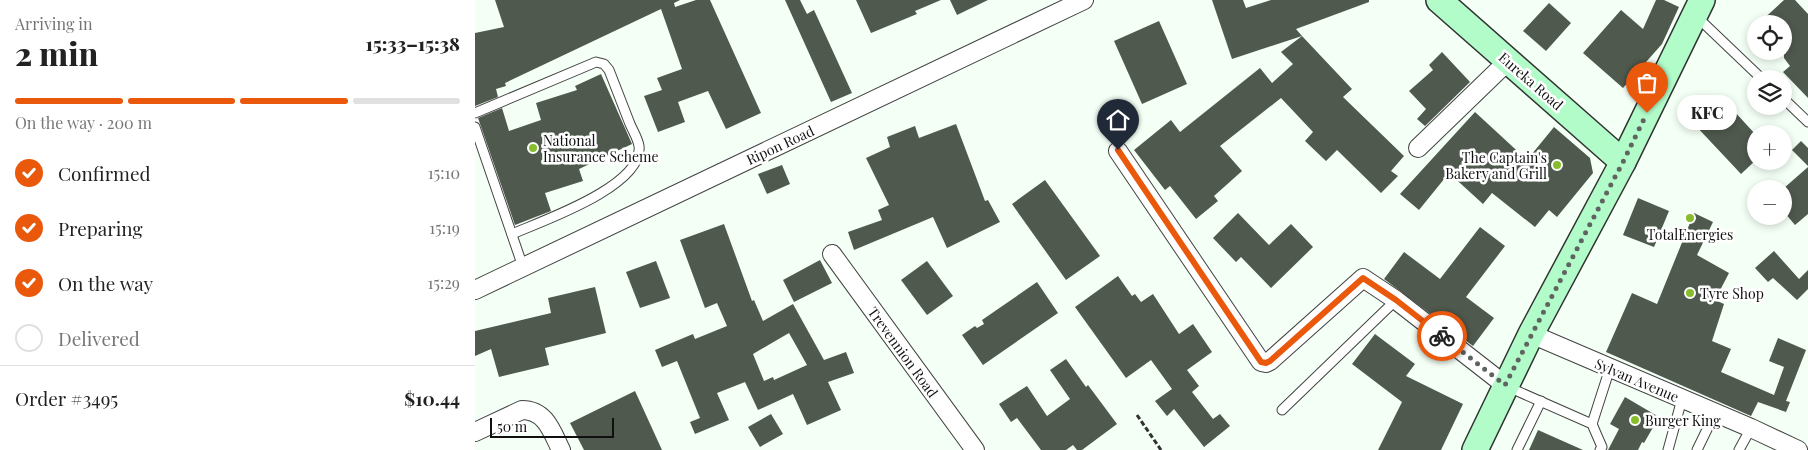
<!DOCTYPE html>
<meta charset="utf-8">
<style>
body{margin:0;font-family:"Playfair Display",serif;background:#f6f6f6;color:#222;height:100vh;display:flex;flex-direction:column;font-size:19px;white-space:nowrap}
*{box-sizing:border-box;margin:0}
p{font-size:16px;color:#767676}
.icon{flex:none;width:28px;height:28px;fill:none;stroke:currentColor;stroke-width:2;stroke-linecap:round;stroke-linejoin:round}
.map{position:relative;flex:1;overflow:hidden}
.details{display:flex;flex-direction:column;background:#fff;width:475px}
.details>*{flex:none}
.buttons{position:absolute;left:1272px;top:15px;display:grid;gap:10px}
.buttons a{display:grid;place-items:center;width:45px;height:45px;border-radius:50%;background:#fff;box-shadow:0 2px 8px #0003;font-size:25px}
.scale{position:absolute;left:15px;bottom:12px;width:124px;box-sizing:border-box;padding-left:5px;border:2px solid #101010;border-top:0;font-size:14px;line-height:18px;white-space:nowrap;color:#101010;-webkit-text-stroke:4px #fff;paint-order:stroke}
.pin{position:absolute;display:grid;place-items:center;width:42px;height:42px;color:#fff;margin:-51px -21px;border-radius:50% 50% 50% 0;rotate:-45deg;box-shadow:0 0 5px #0007}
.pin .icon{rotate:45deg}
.courier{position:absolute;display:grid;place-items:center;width:50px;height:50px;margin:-25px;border:4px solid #ea580c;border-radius:50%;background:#fff;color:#222;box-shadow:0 1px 6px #0007}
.bubble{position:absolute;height:35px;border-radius:18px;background:#fff;box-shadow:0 2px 8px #0003;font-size:16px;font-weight:800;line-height:35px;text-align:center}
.headline em{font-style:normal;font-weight:800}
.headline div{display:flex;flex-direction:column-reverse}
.headline{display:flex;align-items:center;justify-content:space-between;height:85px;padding:0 15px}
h1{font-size:32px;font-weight:800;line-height:38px}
.bar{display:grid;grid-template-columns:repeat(4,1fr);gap:8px 5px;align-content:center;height:60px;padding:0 15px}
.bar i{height:6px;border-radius:4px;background:#e0e0e0}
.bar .current{background:#ea580c}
.bar p{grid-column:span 4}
.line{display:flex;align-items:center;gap:12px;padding:0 15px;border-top:1px solid #e0e0e0}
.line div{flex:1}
ol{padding:0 15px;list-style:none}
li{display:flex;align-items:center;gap:15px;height:55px}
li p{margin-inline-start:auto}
li .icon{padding:5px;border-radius:50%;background:#ea580c;color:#fff;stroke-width:4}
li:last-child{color:#767676}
li i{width:28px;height:28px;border:2px solid #e0e0e0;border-radius:50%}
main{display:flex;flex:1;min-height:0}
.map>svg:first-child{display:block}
.building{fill:#4f594d;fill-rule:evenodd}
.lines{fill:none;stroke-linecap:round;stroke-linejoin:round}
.lane-casing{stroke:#434343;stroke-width:11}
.street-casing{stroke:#434343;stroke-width:20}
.secondary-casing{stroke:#323232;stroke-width:28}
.path{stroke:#323232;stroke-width:3;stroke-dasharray:5 2.5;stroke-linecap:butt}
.lane{stroke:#fff;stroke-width:9}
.street{stroke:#fff;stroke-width:18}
.secondary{stroke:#b1fcc9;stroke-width:25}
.done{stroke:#606460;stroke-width:5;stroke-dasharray:0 9}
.route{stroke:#ea580c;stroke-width:6}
.poi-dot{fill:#87bd2c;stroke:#fff;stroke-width:2}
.labels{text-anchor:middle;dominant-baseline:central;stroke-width:5;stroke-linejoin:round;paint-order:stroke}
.street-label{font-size:14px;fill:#101010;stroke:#fff}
.poi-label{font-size:14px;fill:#101010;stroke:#fff;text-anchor:start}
</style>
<main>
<section class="details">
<div class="headline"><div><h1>2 min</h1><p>Arriving in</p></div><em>15:33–15:38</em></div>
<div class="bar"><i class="current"></i><i class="current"></i><i class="current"></i><i></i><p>On the way · 200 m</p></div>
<ol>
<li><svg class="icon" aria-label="check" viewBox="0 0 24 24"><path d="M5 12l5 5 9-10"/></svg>Confirmed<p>15:10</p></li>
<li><svg class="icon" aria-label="check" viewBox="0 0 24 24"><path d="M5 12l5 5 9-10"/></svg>Preparing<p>15:19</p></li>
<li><svg class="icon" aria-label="check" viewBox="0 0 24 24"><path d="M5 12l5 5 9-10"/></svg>On the way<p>15:29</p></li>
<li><i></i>Delivered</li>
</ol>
<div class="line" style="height:65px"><div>Order #3495</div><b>$10.44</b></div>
</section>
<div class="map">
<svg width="1333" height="450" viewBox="0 0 1333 450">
<rect width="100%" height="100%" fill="#f4fff6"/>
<!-- building -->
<g class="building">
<path d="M20,0H205L199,3L200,7L221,0H235L286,113L251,129L233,91L203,102L210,122L183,132L169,96L187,90L182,78L207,69L186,9L30,83L31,86L21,89L23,97L0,106V33L29,27Z"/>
<path d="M310,0H325L332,14L339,10L377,93L356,102Z"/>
<path d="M381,0H466L440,11L442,14L396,33Z"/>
<path d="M475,0H513L482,15Z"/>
<path d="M737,0H768L771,8L796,0H894V2L821,29L827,36L757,59Z"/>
<path d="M1181,0H1189L1204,7L1187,44L1148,88L1108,53L1146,10L1168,29Z"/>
<path d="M1309,0H1320L1333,14V98L1308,72L1315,66L1309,58V24H1283Z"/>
<path d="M1074,3L1096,23L1071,51L1048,31Z"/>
<path d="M684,21L712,84L667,104L639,41Z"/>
<path d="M827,36L877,89L868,97L929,156L916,171L923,176L906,193L862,150L851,161L830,141L838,132L806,98L745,146L767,171L739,196L743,201L721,219L695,186L690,190L659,150L696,120L705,132L785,68L797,83L818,64L806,52Z"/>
<path d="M967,52L995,82L950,126L942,119L951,109L934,91L958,70L954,65Z"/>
<path d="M126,74L157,144L104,169L108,181L70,193L76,211L40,225L3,118L27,108L34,131L66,120L61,103L102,90L100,86Z"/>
<path d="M1248,99L1281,135V160L1266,174L1220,125Z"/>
<path d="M1000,112L1052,160L1079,127L1115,158L1118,173L1082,217L1074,210L1060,227L1017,193L1008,204L974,173L944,210L925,194Z"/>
<path d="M481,124L510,201L513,200L525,222L472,248L458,217L379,250L373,232L407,220L403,210L414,205L391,158L415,147L412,137L440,126L444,138Z"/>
<path d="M1326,141L1333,148V166L1317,150Z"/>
<path d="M307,165L315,184L292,194L283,174Z"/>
<path d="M1333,167V214L1320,225L1309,212V188Z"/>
<path d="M570,180L625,256L591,280L537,204Z"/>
<path d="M1163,198L1194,211L1179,247L1148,235Z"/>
<path d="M763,213L794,245L816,224L838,247L796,288L766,257L761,262L738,238Z"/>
<path d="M1219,213L1238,222L1222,255L1254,273L1240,300L1249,304L1237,341L1256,349L1246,372L1299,395L1309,367L1294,361L1303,338L1331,350L1311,401L1315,402L1311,412L1283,402L1276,416L1131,352L1157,293L1182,304Z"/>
<path d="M249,224L277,301L279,300L288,321L318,304L349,360L371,352L379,373L353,382L366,410L332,425L318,394L283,410L270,382L242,393L254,420L220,434L215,422L225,418L202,361L187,367L180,350L218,334L220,339L252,326L242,303L230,308L205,240ZM314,333L332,365L299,380L298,377L289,381L278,354Z"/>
<path d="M1005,227L1030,246L991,297L1019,318L998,346L909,279L929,252L965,279Z"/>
<path d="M1299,251L1324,279L1333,270V289L1322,300L1298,278L1293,282L1280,268Z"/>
<path d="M345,260L357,283L319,302L308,280Z"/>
<path d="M181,261L195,298L165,308L151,272Z"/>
<path d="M452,261L478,296L452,315L426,280Z"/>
<path d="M643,276L657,296L660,294L666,302L678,294L704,334L718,324L737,352L712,370L724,386L717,392L738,419L745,414L755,426L729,447L699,409L692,416L680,401L697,389L676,360L651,378L600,307Z"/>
<path d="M562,282L583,313L508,365L487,335L500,326L502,328L509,324L507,320Z"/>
<path d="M120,287L131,333L70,348L74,365L24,377L16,349L0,356V331L76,313L73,298Z"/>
<path d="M900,334L940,364L931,376L988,404L966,450H903L927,402L877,364Z"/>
<path d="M591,359L611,387L613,385L642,424L607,450H602L598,445L591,450H566L542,418L536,422L524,404L552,386L572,416L595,399L575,370Z"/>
<path d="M160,391L187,450H109L95,423Z"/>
<path d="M1150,397L1184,417L1169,443L1167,442L1163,450H1133L1144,429L1135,424Z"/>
<path d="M296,414L308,434L285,447L273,427Z"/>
<path d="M1063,430L1108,450H1054Z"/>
</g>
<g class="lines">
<defs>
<g id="lane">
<path d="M1221,16L1287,79"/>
<path d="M1309,99L1333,122"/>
<path d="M0,113L121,62L129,64L134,70C141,88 148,106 155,124C158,131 163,139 164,146C169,186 67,221 37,234"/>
<path d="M0,127L48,267"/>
<path d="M1033,387L1117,424L1127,447L1125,450"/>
<path d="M807,410L921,300"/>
<path d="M1117,424L1135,368"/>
<path d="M1042,450L1066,401"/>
<path d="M1193,450L1207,399"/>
<path d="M1222,450L1240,413"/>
<path d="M1264,450L1276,428"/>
</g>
<g id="street">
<path d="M943,148L1033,61"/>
<path d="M643,151L786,362L791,363L795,361L888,278L921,300L1030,385"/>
<path d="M357,254L500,450"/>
<path d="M0,290L609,0"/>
<path d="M1056,334L1276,428L1323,450"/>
<path d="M0,432L47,410C71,410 77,432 86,450"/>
</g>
<g id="secondary">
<path d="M964,0L1148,162"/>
<path d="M1000,450L1056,334L1148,162L1227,0"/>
</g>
</defs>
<!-- lane casing -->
<use href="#lane" class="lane-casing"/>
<!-- street casing -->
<use href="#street" class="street-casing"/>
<!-- secondary casing -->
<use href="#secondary" class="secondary-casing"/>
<!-- path -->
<path class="path" d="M662,415L686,450"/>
<!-- lane -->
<use href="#lane" class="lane"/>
<!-- street -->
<use href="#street" class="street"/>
<!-- secondary -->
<use href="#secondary" class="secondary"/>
</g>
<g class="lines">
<!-- done -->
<path class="done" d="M967,336L1030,385L1148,162L1172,113"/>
<!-- route -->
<path class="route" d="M643,150L786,362L791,363L795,361L888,278L921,300L967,336"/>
</g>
<!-- markers -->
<g class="poi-dot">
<circle cx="58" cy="148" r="5"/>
<circle cx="1082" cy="165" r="5"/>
<circle cx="1215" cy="218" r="5"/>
<circle cx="1215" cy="293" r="5"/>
<circle cx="1160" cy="420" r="5"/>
</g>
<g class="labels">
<!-- street labels -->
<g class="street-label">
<text transform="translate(1056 81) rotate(41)">Eureka Road</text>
<text transform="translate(305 145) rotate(-25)">Ripon Road</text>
<text transform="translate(428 352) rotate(54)">Trevennion Road</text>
<text transform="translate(1162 380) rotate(23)">Sylvan Avenue</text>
</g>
<!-- poi labels -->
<g class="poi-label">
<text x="68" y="140">National<tspan x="68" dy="16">Insurance Scheme</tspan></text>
<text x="1072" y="157" text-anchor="end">The Captain's<tspan x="1072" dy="16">Bakery and Grill</tspan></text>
<text x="1215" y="234" text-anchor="middle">TotalEnergies</text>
<text x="1225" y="293">Tyre Shop</text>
<text x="1170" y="420">Burger King</text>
</g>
</g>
</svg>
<div class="buttons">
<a><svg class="icon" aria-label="locate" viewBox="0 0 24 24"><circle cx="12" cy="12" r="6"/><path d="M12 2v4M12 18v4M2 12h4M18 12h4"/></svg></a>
<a><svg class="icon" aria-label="layers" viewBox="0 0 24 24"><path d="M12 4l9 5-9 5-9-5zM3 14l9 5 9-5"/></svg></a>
<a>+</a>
<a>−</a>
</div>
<div class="scale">50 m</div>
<div class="pin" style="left:1172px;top:113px;background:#ea580c"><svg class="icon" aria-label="bag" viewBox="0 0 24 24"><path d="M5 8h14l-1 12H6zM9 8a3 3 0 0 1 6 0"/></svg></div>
<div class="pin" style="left:643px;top:150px;background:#1f2937"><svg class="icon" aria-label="home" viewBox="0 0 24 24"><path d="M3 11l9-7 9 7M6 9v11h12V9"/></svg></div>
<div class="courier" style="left:967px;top:336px"><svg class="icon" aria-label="bike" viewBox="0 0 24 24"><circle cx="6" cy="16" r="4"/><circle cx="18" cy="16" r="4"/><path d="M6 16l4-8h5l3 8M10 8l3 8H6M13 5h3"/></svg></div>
<div class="bubble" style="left:1202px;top:95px;width:60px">KFC</div>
</div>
</main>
